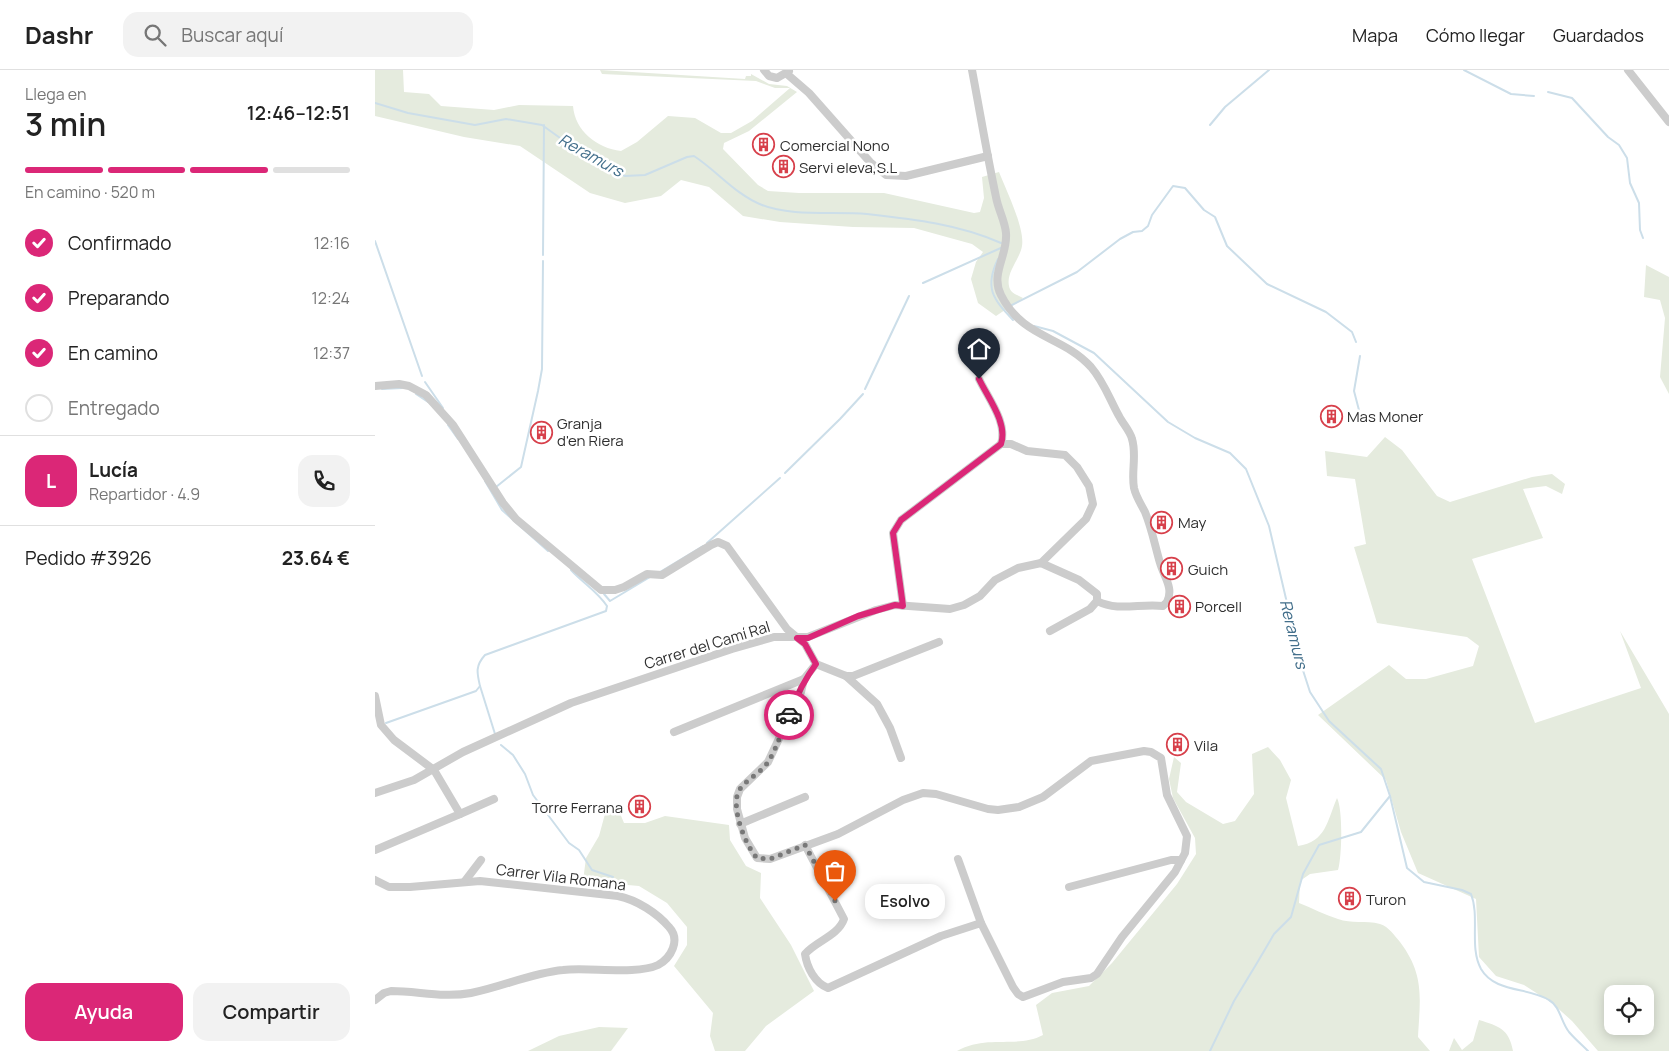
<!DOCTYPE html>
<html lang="es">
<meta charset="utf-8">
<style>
body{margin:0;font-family:Manrope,sans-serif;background:#f2f2f2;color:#222;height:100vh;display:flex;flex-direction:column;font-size:19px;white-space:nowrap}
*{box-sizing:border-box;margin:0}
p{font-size:16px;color:#767676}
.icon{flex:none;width:28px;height:28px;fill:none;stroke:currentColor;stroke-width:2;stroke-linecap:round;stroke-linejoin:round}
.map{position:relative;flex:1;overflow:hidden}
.details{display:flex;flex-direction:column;background:#fff;width:375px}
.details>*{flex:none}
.controls{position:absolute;left:1229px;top:915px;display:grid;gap:10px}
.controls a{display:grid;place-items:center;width:50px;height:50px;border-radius:10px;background:#fff;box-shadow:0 2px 12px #0003;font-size:25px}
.pin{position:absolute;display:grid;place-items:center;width:42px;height:42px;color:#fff;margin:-51px -21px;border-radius:50% 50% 50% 0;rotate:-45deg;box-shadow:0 0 5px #0007}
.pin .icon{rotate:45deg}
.courier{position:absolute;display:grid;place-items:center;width:50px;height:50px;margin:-25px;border:4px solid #db2777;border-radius:50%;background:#fff;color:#222;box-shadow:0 1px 6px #0007}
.bubble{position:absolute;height:35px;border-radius:15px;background:#fff;box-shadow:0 2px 12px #0003;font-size:16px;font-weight:600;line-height:35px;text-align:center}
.head em{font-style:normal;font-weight:600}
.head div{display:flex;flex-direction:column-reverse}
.head{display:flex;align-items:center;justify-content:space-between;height:85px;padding:0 25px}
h1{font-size:32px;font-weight:600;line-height:38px}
.bar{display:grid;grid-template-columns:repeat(4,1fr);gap:8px 5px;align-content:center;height:60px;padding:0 25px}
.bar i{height:6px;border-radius:4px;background:#e0e0e0}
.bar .current{background:#db2777}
.bar p{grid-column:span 4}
.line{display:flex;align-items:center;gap:12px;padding:0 25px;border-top:1px solid #e0e0e0}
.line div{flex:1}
.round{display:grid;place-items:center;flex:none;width:52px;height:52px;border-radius:15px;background:#f2f2f2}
ol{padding:0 25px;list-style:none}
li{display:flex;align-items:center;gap:15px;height:55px}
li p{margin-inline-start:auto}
li .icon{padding:5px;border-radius:50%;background:#db2777;color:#fff;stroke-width:4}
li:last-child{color:#767676}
li i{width:28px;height:28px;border:2px solid #e0e0e0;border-radius:50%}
.button{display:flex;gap:10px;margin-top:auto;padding:10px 25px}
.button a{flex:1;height:58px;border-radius:15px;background:#db2777;color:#fff;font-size:20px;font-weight:600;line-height:58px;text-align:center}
.button a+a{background:#f2f2f2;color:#222}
header{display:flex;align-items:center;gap:30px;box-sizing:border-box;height:70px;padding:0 25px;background:#fff;border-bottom:1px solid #e0e0e0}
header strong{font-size:24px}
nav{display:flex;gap:28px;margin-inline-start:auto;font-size:18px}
.search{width:350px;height:45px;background:#f2f2f2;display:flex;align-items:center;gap:12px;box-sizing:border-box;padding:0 18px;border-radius:15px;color:#767676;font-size:19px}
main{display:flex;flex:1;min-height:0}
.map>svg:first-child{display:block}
.green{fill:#e5ebde;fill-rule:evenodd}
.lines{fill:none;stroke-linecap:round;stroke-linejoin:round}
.stream{stroke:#ccdee9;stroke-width:2}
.minor{stroke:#ccc;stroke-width:8}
.done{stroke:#787878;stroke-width:5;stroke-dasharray:0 9}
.route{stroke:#db2777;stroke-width:6}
.labels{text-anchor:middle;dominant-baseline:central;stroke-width:5;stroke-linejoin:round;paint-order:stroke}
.poi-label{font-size:15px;fill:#2f2f2f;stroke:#fff;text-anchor:start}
.street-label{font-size:15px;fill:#2f2f2f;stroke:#fff}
.water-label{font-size:16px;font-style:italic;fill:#436f8b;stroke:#fff}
</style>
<header>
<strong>Dashr</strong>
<div class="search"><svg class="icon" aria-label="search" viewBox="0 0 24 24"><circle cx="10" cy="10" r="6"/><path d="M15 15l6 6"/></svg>Buscar aquí</div>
<nav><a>Mapa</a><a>Cómo llegar</a><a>Guardados</a></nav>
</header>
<main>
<section class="details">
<div class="head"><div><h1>3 min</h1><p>Llega en</p></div><em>12:46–12:51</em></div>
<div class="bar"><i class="current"></i><i class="current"></i><i class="current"></i><i></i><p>En camino · 520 m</p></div>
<ol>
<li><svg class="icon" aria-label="check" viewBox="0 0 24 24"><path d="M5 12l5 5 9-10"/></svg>Confirmado<p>12:16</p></li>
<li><svg class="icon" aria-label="check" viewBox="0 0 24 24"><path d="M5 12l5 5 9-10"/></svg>Preparando<p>12:24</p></li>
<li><svg class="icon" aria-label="check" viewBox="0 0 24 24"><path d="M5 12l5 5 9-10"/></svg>En camino<p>12:37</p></li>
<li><i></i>Entregado</li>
</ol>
<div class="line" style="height:90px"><b class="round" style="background:#db2777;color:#fff">L</b><div><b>Lucía</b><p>Repartidor · 4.9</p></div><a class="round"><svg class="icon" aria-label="phone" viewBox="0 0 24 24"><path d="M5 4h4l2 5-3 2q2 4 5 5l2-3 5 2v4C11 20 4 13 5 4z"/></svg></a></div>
<div class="line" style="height:65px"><div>Pedido #3926</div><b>23.64 €</b></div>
<div class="button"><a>Ayuda</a><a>Compartir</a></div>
</section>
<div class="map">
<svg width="1294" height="981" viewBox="0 0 1294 981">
<rect width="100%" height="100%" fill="#fff"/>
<!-- green -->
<g class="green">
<path d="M0,0H28L29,22L54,24L66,36L119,40L144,35L198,36C200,61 222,78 246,81L262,72L293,46L320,48L346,63H356L377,51L415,18H400L381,11L227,4L225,0L370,9L371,6H376V4L394,14L412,16L422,22L374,61L349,73L348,79L383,115L393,121L424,123H509L599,143L605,142L609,128L607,107L624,102C631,120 650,158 647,176C645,189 631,202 634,216C635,223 642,225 648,228L621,246L603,233L596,209L601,192L608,182L597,174L539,158L478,157L405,152L368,146L334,117L306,110L286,126L250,133L215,123L145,76L89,67L0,46Z"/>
<path d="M1271,195L1294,207V324L1285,307L1290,248L1285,230L1269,227Z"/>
<path d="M1010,367L1027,380L1062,426L1075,432L1157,407L1177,404L1190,414L1187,424L1171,416L1148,419L1168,468L1097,489L1160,653L1266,618L1245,561L1294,644V981H1223L1197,951L1177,933L1149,915L1121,906L1104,887L1101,829L1043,803L1026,762L1011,710L943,645L1014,595L1031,609H1051L1098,596L1104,576L1092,567L1002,553L979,477L991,474L980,409L952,406L950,381L992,387ZM1238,924H1270V956H1238Z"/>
<path d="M893,677L905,690L916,710L911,728L923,776C951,772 952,751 962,728C968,739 967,786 963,800L935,804L925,811L924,833C937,838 950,845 963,849C976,854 991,850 1005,854C1014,857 1019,865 1025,872C1050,905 1045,929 1043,967L1055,981H582C612,964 642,979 668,965L661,935L677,923L714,916L737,893L802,814L821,784L820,768L798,728L794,709L799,687L806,693L802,722L811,732L848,754L860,751L879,724L877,684Z"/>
<path d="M244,741L249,753H270L290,746L354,755L355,770L371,796L386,803L385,828L416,875L439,921L391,956L370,981H340L335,966L338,943L299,896L312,875V857L292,833L264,816L208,811L211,788L224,766L230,744Z"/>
<path d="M1104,950C1124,956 1134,959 1138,981H1074L1079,968L1087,980L1098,971Z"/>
<path d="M224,957L253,958L236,981H153L184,966Z"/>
</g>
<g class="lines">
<!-- stream -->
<g class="stream">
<path d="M1089,0L1136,24L1159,26"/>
<path d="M1173,22L1197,28L1233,67L1244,75L1252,88L1255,113L1264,133L1265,160L1268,168"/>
<path d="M0,33L33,43L100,55L131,49L167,55L199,78L250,106L270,105L312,87L319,86C342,101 361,125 387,135C416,147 461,141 492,144C537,149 584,154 626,173"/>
<path d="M835,55L850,37L894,0"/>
<path d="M0,171L47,306"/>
<path d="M168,185L169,55"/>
<path d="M623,189C609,218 618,229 638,250"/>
<path d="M548,213L628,177"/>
<path d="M635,236L702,202L745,169L758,162L767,161L773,156L777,145L798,116L810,118L829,140L840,147L852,176L892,214L951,242L977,262L981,272"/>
<path d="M659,256L678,261L719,283L793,352L820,368L855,383L871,399L894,456L912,533L913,554L935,622L954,651L1006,699L1015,726L1032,798L1049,812L1087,820L1096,824C1105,847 1094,877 1106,899C1120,923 1153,917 1174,930C1185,936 1186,952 1194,962C1200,969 1207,975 1213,981"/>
<path d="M985,286L979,321L985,344"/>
<path d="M50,312L68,338"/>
<path d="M7,319L27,318"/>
<path d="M490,319L534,226"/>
<path d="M41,324L53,332"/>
<path d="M73,355L83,369"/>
<path d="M410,403L465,349L488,324"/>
<path d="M110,411L127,440L173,481"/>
<path d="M121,417L146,397L163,321L167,299L168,191"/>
<path d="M332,473L405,408"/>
<path d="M285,502L328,476"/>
<path d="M229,524L235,531L275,507"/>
<path d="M105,616L120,664"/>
<path d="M11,653L101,621L105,616C102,603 100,596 110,585L231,541L232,536C222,521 208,513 196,500"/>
<path d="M126,675L138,685L150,704L158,725L194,773L204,780L217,800L238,807"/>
<path d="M835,981L859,931L882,893L899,864L916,847L928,804L944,775L986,762L1015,726"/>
</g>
<!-- minor -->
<g class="minor">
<path d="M389,0L394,6L402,8L414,1"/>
<path d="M1253,0L1294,52"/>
<path d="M412,4L434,23L495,92L511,105L531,106L613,86"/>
<path d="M604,309C613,328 633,353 626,374"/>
<path d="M0,316L24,314L34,316L51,325L78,355L128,433L141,449L226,520H240L249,517L272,504L287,505L336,475L343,472L352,476L412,559L430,574L441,594L429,609L299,662"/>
<path d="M528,536L518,463L526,450L626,374H636L652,381L690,385L702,397L714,416L718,434L711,449L666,493"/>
<path d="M675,561L715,539L722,531"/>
<path d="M441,594L471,606H478L564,572"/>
<path d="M471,606L502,634L515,658L526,688"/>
<path d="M429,609L426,622L393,692L365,719L362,727V739L370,768L382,788L395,789L463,764L528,730L548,723L561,724L613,739L623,740L644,737L668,727L716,691L769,681L776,682L786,688L792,725L812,766L810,783L800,802L747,867L722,904L716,908L688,912L648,927L643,924L638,917L606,853L566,866L453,918C440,913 432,898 430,884C441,871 463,866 469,849L430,775"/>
<path d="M0,626L6,655L19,670L59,700L85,744L0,780"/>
<path d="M0,723L39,710L88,682L196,633L357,579L399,567H433L501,540L520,535L575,539L589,535L605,526L620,510L643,498L666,493L704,510L722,524V531C744,542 765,533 788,536L792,532C799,518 789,507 785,493C780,476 777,459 770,442C766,434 761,427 759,418C756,402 762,385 757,369C755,361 748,354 744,346C735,330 729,312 716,297C687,265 648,269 626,225C615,204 633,185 631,163C630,151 623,139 621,127C612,85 605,42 597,0"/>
<path d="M85,744L119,729"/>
<path d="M365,754L430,727"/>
<path d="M583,789L606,853"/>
<path d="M0,810L14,817H35L105,811L243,826C262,830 282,843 294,857C306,870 296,888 283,895C262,905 213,897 188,900C156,903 127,917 96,923C68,928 43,921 16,921L9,923L0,930"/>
<path d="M90,811L106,790"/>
<path d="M694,817L796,790H806"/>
</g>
</g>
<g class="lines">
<!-- done -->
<path class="done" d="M414,645C407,660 402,678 393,692C386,703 373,708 365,719C354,734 370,775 382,788L395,789L430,775L460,831"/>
<!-- route -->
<path class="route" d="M414,645C421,627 429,610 441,594L430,574L422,568H433L483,546L520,535L528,536L518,463L526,450L626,374C633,353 613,328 604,309"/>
</g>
<!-- icons -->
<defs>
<symbol id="building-ring" viewBox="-11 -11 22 22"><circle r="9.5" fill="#fff" stroke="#d7404b" stroke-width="1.5"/><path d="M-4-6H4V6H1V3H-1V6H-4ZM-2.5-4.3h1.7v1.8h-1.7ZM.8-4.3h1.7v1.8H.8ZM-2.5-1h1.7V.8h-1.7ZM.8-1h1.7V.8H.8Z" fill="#d7404b"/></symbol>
</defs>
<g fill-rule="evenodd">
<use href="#building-ring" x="376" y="62" width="25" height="25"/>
<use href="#building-ring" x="396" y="84" width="25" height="25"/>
<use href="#building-ring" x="944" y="334" width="25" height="25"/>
<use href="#building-ring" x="154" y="350" width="25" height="25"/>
<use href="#building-ring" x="774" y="440" width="25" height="25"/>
<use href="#building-ring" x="784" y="486" width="25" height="25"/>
<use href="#building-ring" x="792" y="524" width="25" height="25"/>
<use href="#building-ring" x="790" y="662" width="25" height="25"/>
<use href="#building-ring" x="252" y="724" width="25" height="25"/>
<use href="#building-ring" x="962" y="816" width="25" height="25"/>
</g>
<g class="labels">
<!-- poi labels -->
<g class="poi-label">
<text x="405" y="75">Comercial Nono</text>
<text x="424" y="97">Servi eleva,S.L</text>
<text x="972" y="346">Mas Moner</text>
<text x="182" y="353">Granja<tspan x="182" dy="17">d'en Riera</tspan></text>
<text x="803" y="452">May</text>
<text x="813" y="499">Guich</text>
<text x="820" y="536">Porcell</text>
<text x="819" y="675">Vila</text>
<text x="248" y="737" text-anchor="end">Torre Ferrana</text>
<text x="991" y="829">Turon</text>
</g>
<!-- street labels -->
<g class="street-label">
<text transform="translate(332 575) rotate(-17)">Carrer del Camí Ral</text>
<text transform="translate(186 807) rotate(7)">Carrer Vila Romana</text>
</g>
<!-- water labels -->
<g class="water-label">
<text transform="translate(216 85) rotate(29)">Reramurs</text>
<text transform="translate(919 564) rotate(76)">Reramurs</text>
</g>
</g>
</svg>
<div class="controls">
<a><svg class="icon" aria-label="locate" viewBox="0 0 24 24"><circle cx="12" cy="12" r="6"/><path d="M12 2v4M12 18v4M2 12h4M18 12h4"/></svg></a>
</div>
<div class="pin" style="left:460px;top:831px;background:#ea580c"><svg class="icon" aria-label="bag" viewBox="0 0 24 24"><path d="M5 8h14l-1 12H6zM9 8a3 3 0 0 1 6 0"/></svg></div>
<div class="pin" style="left:604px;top:309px;background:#1f2937"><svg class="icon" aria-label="home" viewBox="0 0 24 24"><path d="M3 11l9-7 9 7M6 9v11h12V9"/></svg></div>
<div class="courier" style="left:414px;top:645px"><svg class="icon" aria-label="car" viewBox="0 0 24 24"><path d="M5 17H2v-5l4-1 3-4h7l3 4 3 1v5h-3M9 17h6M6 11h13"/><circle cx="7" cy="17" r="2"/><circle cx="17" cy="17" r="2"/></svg></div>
<div class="bubble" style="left:490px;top:814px;width:80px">Esolvo</div>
</div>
</main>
